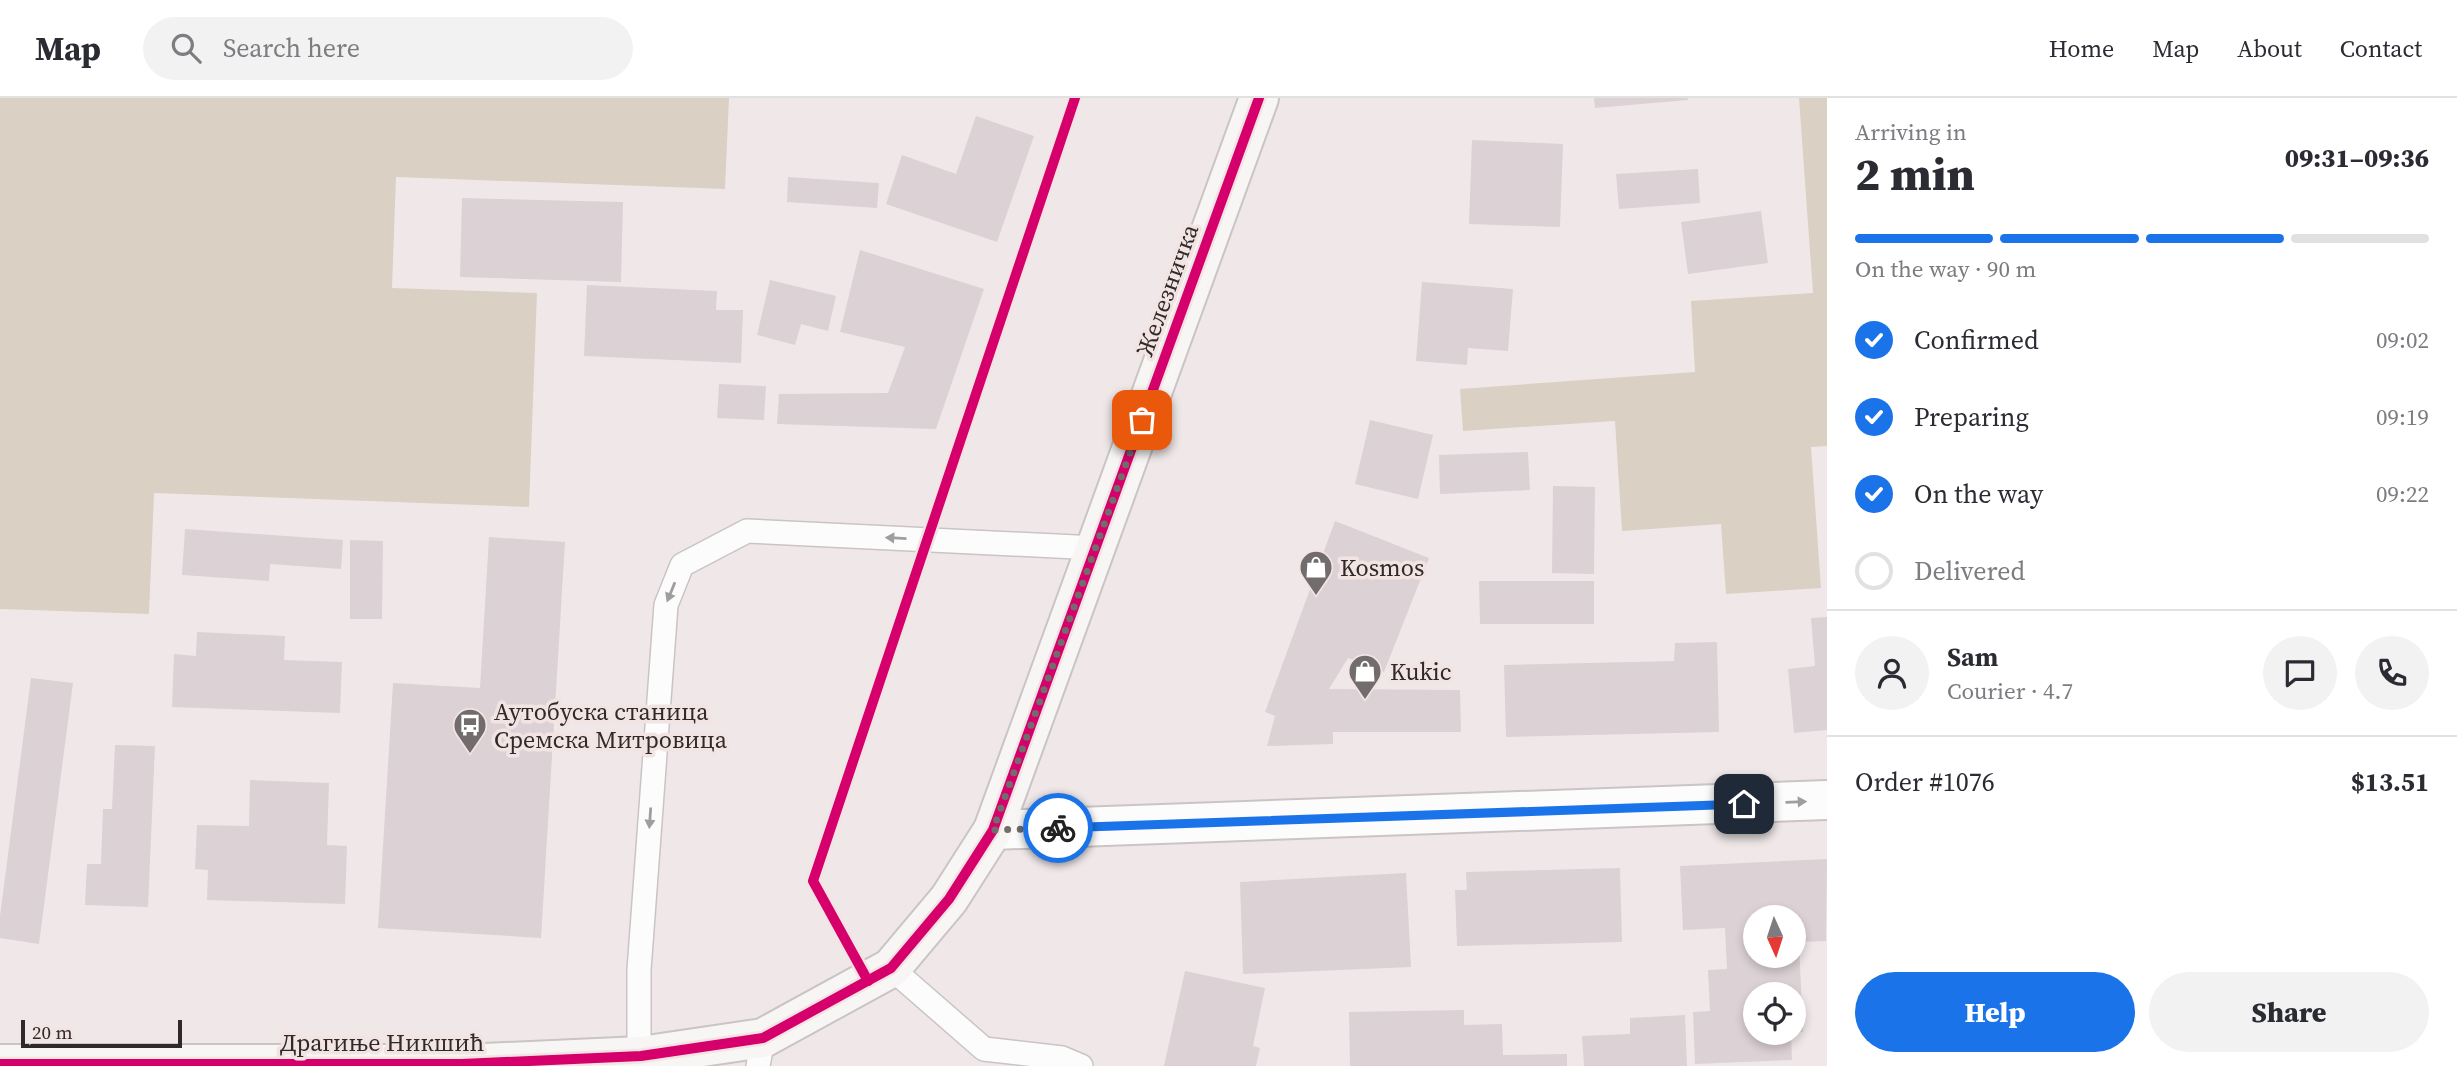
<!DOCTYPE html>
<meta charset="utf-8">
<style>
body{margin:0;font-family:"Source Serif 4",serif;background:#f2f2f3;color:#2b2b33;height:100vh;display:flex;flex-direction:column;font-size:26px;white-space:nowrap}
*{box-sizing:border-box;margin:0}
p{font-size:23px;color:#7c7c81}
.icon{flex:none;width:38px;height:38px;fill:none;stroke:currentColor;stroke-width:2;stroke-linecap:round;stroke-linejoin:round}
.map{position:relative;flex:1;overflow:hidden}
.drawer{display:flex;flex-direction:column;background:#fff;width:630px}
.drawer>*{flex:none}
.needle{width:46px;rotate:177deg}
.fabs{position:absolute;left:1743px;top:807px;display:grid;gap:14px}
.fabs a{display:grid;place-items:center;width:63px;height:63px;border-radius:50%;background:#fff;box-shadow:0 4px 10px #0003;font-size:35px}
.scale{position:absolute;left:21px;bottom:18px;width:161px;box-sizing:border-box;padding-left:7px;border:4px solid #2f2929;border-top:0;font-size:19px;line-height:24px;white-space:nowrap;color:#2f2929;-webkit-text-stroke:5px #f3e4e4;paint-order:stroke}
.pin{position:absolute;display:grid;place-items:center;width:60px;height:60px;color:#fff;margin:-30px;border-radius:14px;box-shadow:0 4px 10px #0006}
.courier{position:absolute;display:grid;place-items:center;width:70px;height:70px;margin:-35px;border:5px solid #1a73e8;border-radius:50%;background:#fff;color:#222;box-shadow:0 2px 9px #0007}
.overview em{font-style:normal;font-weight:800}
.overview div{display:flex;flex-direction:column-reverse}
.overview{display:flex;align-items:center;justify-content:space-between;height:119px;padding:0 28px}
h1{font-size:46px;font-weight:800;line-height:52px}
.bar{display:grid;grid-template-columns:repeat(4,1fr);gap:10px 7px;align-content:center;height:84px;padding:0 28px}
.bar i{height:9px;border-radius:5px;background:#e1e1e2}
.bar .on{background:#1a73e8}
.bar p{grid-column:span 4}
.line{display:flex;align-items:center;gap:18px;padding:0 28px;border-top:2px solid #e1e1e2}
.line div{flex:1}
.round{display:grid;place-items:center;flex:none;width:74px;height:74px;border-radius:37px;background:#f2f2f3}
ol{padding:0 28px;list-style:none}
li{display:flex;align-items:center;gap:21px;height:77px}
li p{margin-inline-start:auto}
li .icon{padding:7px;border-radius:50%;background:#1a73e8;color:#fff;stroke-width:4}
li:last-child{color:#7c7c81}
li i{width:38px;height:38px;border:4px solid #e1e1e2;border-radius:50%}
.button{display:flex;gap:14px;margin-top:auto;padding:14px 28px}
.button a{flex:1;height:80px;border-radius:42px;background:#1a73e8;color:#fff;font-size:28px;font-weight:800;line-height:80px;text-align:center}
.button a+a{background:#f2f2f3;color:#2b2b33}
header{display:flex;align-items:center;gap:42px;box-sizing:border-box;height:98px;padding:0 35px;background:#fff;border-bottom:2px solid #e1e1e2}
header strong{font-size:33px}
nav{display:flex;gap:38px;margin-inline-start:auto;font-size:24px}
.search{width:490px;height:63px;background:#f2f2f3;display:flex;align-items:center;gap:18px;box-sizing:border-box;padding:0 24px;border-radius:38px;color:#7c7c81;font-size:26px}
main{display:flex;flex:1;min-height:0}
.map>svg:first-child{display:block}
.green{fill:#dbd0c4}
.building{fill:#dcd1d4;fill-rule:evenodd}
.lines{fill:none;stroke-linecap:round;stroke-linejoin:round}
.lane-casing{stroke:#cac4c4;stroke-width:26}
.street-casing{stroke:#cac4c4;stroke-width:42}
.secondary-casing{stroke:#cac4c4;stroke-width:42}
.lane{stroke:#fdfcfc;stroke-width:23}
.street{stroke:#fdfcfc;stroke-width:38}
.secondary{stroke:#f8f6f5;stroke-width:38}
.cycleway-casing{stroke:#f3e4e4;stroke-width:15}
.cycleway{stroke:#d6006c;stroke-width:10}
.oneway{fill:#a09d9d}
.done{stroke:#736c6c;stroke-width:7;stroke-dasharray:0 12.6}
.route{stroke:#1a73e8;stroke-width:9}
.labels{text-anchor:middle;dominant-baseline:central;stroke-width:7;stroke-linejoin:round;paint-order:stroke}
.street-label{font-size:24px;fill:#2f2929;stroke:#f3e4e4}
.poi-label{font-size:24px;fill:#2f2929;stroke:#f3e4e4;text-anchor:start}
</style>
<header>
<strong>Map</strong>
<div class="search"><svg class="icon" aria-label="search" viewBox="0 0 24 24"><circle cx="10" cy="10" r="6"/><path d="M15 15l6 6"/></svg>Search here</div>
<nav><a>Home</a><a>Map</a><a>About</a><a>Contact</a></nav>
</header>
<main>
<div class="map">
<svg width="1827" height="968" viewBox="0 0 1827 968">
<rect width="100%" height="100%" fill="#f0e8e8"/>
<!-- green -->
<g class="green">
<path d="M0,0H729L725,91L396,79L392,190L537,195L529,409L154,395L149,516L0,511Z"/>
<path d="M1799,0H1827V348L1811,349L1821,490L1726,496L1721,426L1622,433L1615,323L1463,333L1460,291L1695,274L1691,203L1813,195Z"/>
</g>
<!-- building -->
<g class="building">
<path d="M1594,0H1688V2L1595,10Z"/>
<path d="M976,18L1034,38L997,144L886,106L902,57L956,76Z"/>
<path d="M1472,42L1563,46L1560,129L1469,126Z"/>
<path d="M1698,71L1700,105L1619,111L1616,76Z"/>
<path d="M788,79L879,85L877,110L787,104Z"/>
<path d="M462,100L623,104L621,184L460,179Z"/>
<path d="M1761,113L1768,165L1688,176L1681,124Z"/>
<path d="M860,152L984,191L936,331L777,326L779,296L888,295L905,249L840,234Z"/>
<path d="M770,182L836,198L828,233L801,226L795,247L757,237Z"/>
<path d="M1422,184L1513,191L1508,253L1468,250L1467,267L1416,263Z"/>
<path d="M587,187L717,193L716,212H743L741,265L584,258Z"/>
<path d="M719,286L766,288L764,322L717,320Z"/>
<path d="M1370,322L1433,337L1418,401L1355,386Z"/>
<path d="M1528,354L1530,392L1440,396L1439,357Z"/>
<path d="M1553,388L1595,389L1594,476L1552,475Z"/>
<path d="M1335,423L1429,460L1384,574L1348,560L1329,591L1460,592L1461,634H1333V646L1267,648L1275,618L1265,614Z"/>
<path d="M185,431L343,442L341,471L270,466L269,483L182,477Z"/>
<path d="M489,439L565,444L541,840L378,830L393,585L480,590Z"/>
<path d="M350,442L383,443L382,521H350Z"/>
<path d="M1479,483H1594V526H1480Z"/>
<path d="M1827,519V632L1794,635L1788,571L1815,568L1811,520Z"/>
<path d="M197,534L285,538L284,562L342,564L340,615L172,609L174,556L196,558Z"/>
<path d="M1717,544L1719,634L1506,639L1504,567L1674,563L1675,545Z"/>
<path d="M31,580L73,585L39,846L0,840V818Z"/>
<path d="M115,647L155,648L148,809L85,807L87,766H101L103,711H112Z"/>
<path d="M250,682L329,685L327,747L347,748L345,806L207,802L208,772L195,771L197,727L249,728Z"/>
<path d="M1827,761L1826,843L1799,844L1803,934L1794,935V896H1755V934H1791L1792,962L1695,966L1693,914L1710,913L1708,872L1727,871L1725,830L1683,832L1680,768ZM1755,819H1794V858H1755Z"/>
<path d="M1620,770L1622,844L1457,848L1455,792H1467L1466,774Z"/>
<path d="M1406,775L1411,869L1243,876L1240,784Z"/>
<path d="M1185,873L1265,890L1253,948L1260,950L1256,968H1164Z"/>
<path d="M1464,912V927L1502,926L1503,957L1567,956V968H1350L1349,914Z"/>
<path d="M1685,917L1687,968H1584L1582,938L1630,936V920Z"/>
</g>
<g class="lines">
<defs>
<g id="lane">
<path d="M891,870L984,951L1062,960L1081,968"/>
<path d="M639,968V872L666,507L682,467L747,433L1096,450"/>
<path d="M758,968L763,940"/>
</g>
<path id="street" d="M993,732L1827,702"/>
<path id="secondary" d="M0,966H462L641,958L763,940L891,870L949,801L993,732L1259,0"/>
</defs>
<!-- lane casing -->
<use href="#lane" class="lane-casing"/>
<!-- street casing -->
<use href="#street" class="street-casing"/>
<!-- secondary casing -->
<use href="#secondary" class="secondary-casing"/>
<!-- lane -->
<use href="#lane" class="lane"/>
<!-- street -->
<use href="#street" class="street"/>
<!-- secondary -->
<use href="#secondary" class="secondary"/>
<defs>
<g id="cycleway">
<path d="M868,883L813,783L1075,0"/>
<path d="M0,966H462L641,958L763,940L891,870L949,801L993,732L1259,0"/>
</g>
</defs>
<!-- cycleway casing -->
<use href="#cycleway" class="cycleway-casing"/>
<!-- cycleway -->
<use href="#cycleway" class="cycleway"/>
</g>
<!-- one-way arrows -->
<defs><path id="oneway-solid" d="M-6-.8H1V-3.2L6.5 0L1 3.2V.8H-6Z" transform="scale(1.75)"/></defs>
<g class="oneway">
<use href="#oneway-solid" transform="translate(896 440) rotate(-177)"/>
<use href="#oneway-solid" transform="translate(671 494) rotate(112)"/>
<use href="#oneway-solid" transform="translate(1796 704) rotate(-2)"/>
<use href="#oneway-solid" transform="translate(650 720) rotate(94)"/>
</g>
<g class="lines">
<!-- done -->
<path class="done" d="M1058,730L993,732L1142,322"/>
<!-- route -->
<path class="route" d="M1058,730L1744,706"/>
</g>
<!-- icons -->
<defs>
<symbol id="shop-pin" viewBox="-11 -11 22 30"><path d="M0 17L-7.5 6A9.5 9.5 0 1 1 7.5 6Z" fill="#736c6c" stroke="#f3e4e4"/><path d="M-5-2.5h2.3a2.7 3.5 0 0 1 5.4 0H5L5.5 6h-11ZM-1.5-2.5h3a1.5 2.3 0 0 0-3 0Z" fill="#fff"/></symbol>
<symbol id="bus-pin" viewBox="-11 -11 22 30"><path d="M0 17L-7.5 6A9.5 9.5 0 1 1 7.5 6Z" fill="#736c6c" stroke="#f3e4e4"/><path d="M-5-6H5V4H4V6H2V4H-2V6H-4V4H-5ZM-3.5-4V0h7V-4ZM-3.5 1.2v1.5H-2V1.2ZM2 1.2v1.5H3.5V1.2Z" fill="#fff"/></symbol>
</defs>
<g fill-rule="evenodd">
<use href="#shop-pin" x="1297" y="450" width="38" height="52"/>
<use href="#shop-pin" x="1346" y="554" width="38" height="52"/>
<use href="#bus-pin" x="451" y="608" width="38" height="52"/>
</g>
<g class="labels">
<!-- street labels -->
<g class="street-label">
<text transform="translate(1167 192) rotate(-70)">Железничка</text>
<text x="382" y="944">Драгиње Никшић</text>
</g>
<!-- poi labels -->
<g class="poi-label">
<text x="1340" y="469">Kosmos</text>
<text x="1390" y="573">Kukic</text>
<text x="494" y="613">Аутобуска станица<tspan x="494" dy="28">Сремска Митровица</tspan></text>
</g>
</g>
</svg>
<div class="fabs">
<a><svg class="needle" viewBox="-14 -14 28 28"><path d="M0-13l5 13h-10z" fill="#e53935"/><path d="M0 13l5-13h-10z" fill="#7c7c81"/></svg></a>
<a><svg class="icon" aria-label="locate" viewBox="0 0 24 24"><circle cx="12" cy="12" r="6"/><path d="M12 2v4M12 18v4M2 12h4M18 12h4"/></svg></a>
</div>
<div class="scale">20 m</div>
<div class="pin" style="left:1142px;top:322px;background:#ea580c"><svg class="icon" aria-label="bag" viewBox="0 0 24 24"><path d="M5 8h14l-1 12H6zM9 8a3 3 0 0 1 6 0"/></svg></div>
<div class="pin" style="left:1744px;top:706px;background:#1f2937"><svg class="icon" aria-label="home" viewBox="0 0 24 24"><path d="M3 11l9-7 9 7M6 9v11h12V9"/></svg></div>
<div class="courier" style="left:1058px;top:730px"><svg class="icon" aria-label="bike" viewBox="0 0 24 24"><circle cx="6" cy="16" r="4"/><circle cx="18" cy="16" r="4"/><path d="M6 16l4-8h5l3 8M10 8l3 8H6M13 5h3"/></svg></div>
</div>
<section class="drawer">
<div class="overview"><div><h1>2 min</h1><p>Arriving in</p></div><em>09:31–09:36</em></div>
<div class="bar"><i class="on"></i><i class="on"></i><i class="on"></i><i></i><p>On the way · 90 m</p></div>
<ol>
<li><svg class="icon" aria-label="check" viewBox="0 0 24 24"><path d="M5 12l5 5 9-10"/></svg>Confirmed<p>09:02</p></li>
<li><svg class="icon" aria-label="check" viewBox="0 0 24 24"><path d="M5 12l5 5 9-10"/></svg>Preparing<p>09:19</p></li>
<li><svg class="icon" aria-label="check" viewBox="0 0 24 24"><path d="M5 12l5 5 9-10"/></svg>On the way<p>09:22</p></li>
<li><i></i>Delivered</li>
</ol>
<div class="line" style="height:126px"><a class="round"><svg class="icon" aria-label="person" viewBox="0 0 24 24"><circle cx="12" cy="8" r="4"/><path d="M4 21q1-7 8-7t8 7"/></svg></a><div><b>Sam</b><p>Courier · 4.7</p></div><a class="round"><svg class="icon" aria-label="chat" viewBox="0 0 24 24"><path d="M4 5h16v11H9l-5 4z"/></svg></a><a class="round"><svg class="icon" aria-label="phone" viewBox="0 0 24 24"><path d="M5 4h4l2 5-3 2q2 4 5 5l2-3 5 2v4C11 20 4 13 5 4z"/></svg></a></div>
<div class="line" style="height:91px"><div>Order #1076</div><b>$13.51</b></div>
<div class="button"><a>Help</a><a>Share</a></div>
</section>
</main>
